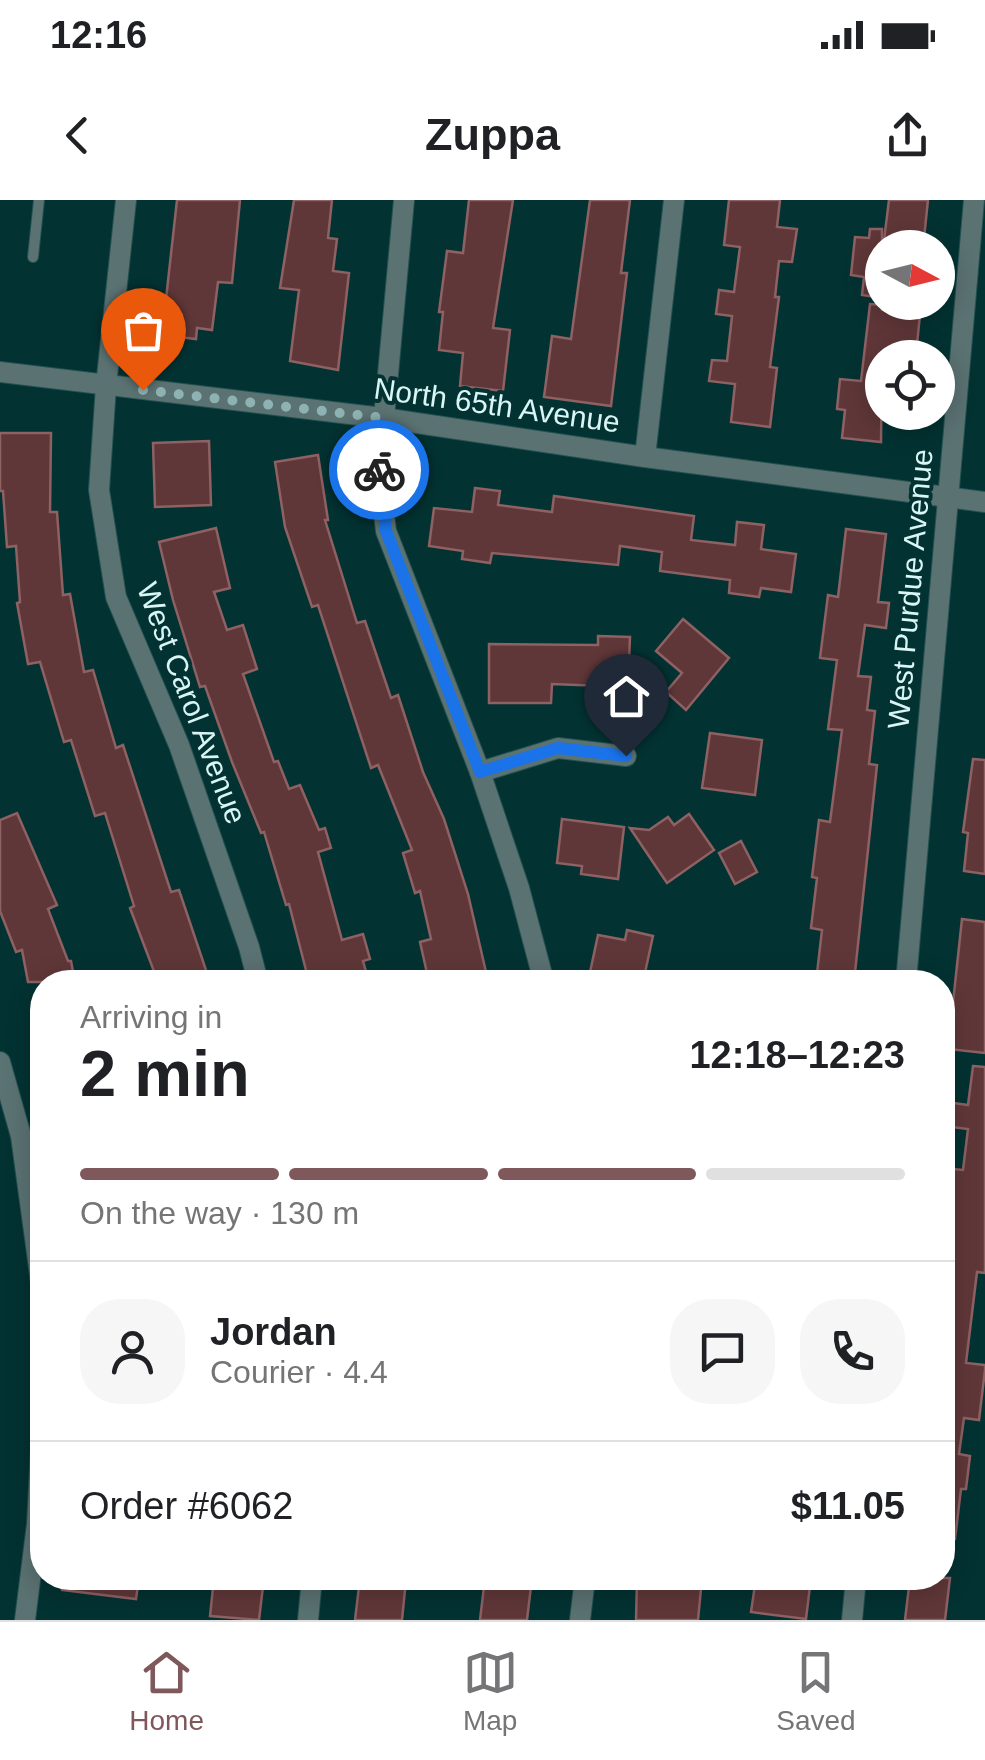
<!DOCTYPE html>
<meta charset="utf-8">
<style>
body{margin:0;font-family:Helvetica,sans-serif;background:#f6f6f6;color:#202124;height:100vh;display:flex;flex-direction:column;font-size:38px;white-space:nowrap}
*{box-sizing:border-box;margin:0}
p{font-size:32px;color:#757577}
.icon{flex:none;width:55px;height:55px;fill:none;stroke:currentColor;stroke-width:2;stroke-linecap:round;stroke-linejoin:round}
.map{position:relative;flex:1;overflow:hidden}
.panel{position:absolute;left:30px;top:770px;width:925px;height:620px;display:flex;flex-direction:column;background:#fff;border-radius:40px;box-shadow:0 5px 25px #0003}
.panel>*{flex:none}
.needle{width:65px;rotate:97deg}
.tools{position:absolute;left:865px;top:30px;display:grid;gap:20px}
.tools a{display:grid;place-items:center;width:90px;height:90px;border-radius:50%;background:#fff;box-shadow:0 5px 25px #0003;font-size:50px}
.pin{position:absolute;display:grid;place-items:center;width:85px;height:85px;color:#fff;margin:-102px -42px;border-radius:50% 50% 50% 0;rotate:-45deg;box-shadow:0 0 10px #0007}
.pin .icon{rotate:45deg}
.courier{position:absolute;display:grid;place-items:center;width:100px;height:100px;margin:-50px;border:8px solid #1a73e8;border-radius:50%;background:#fff;color:#222;box-shadow:0 2px 12px #0007}
.overview em{font-style:normal;font-weight:700}
.overview div{display:flex;flex-direction:column-reverse}
.overview{display:flex;align-items:center;justify-content:space-between;height:170px;padding:0 50px}
h1{font-size:65px;font-weight:700;line-height:75px}
.bar{display:grid;grid-template-columns:repeat(4,1fr);gap:15px 10px;align-content:center;height:120px;padding:0 50px}
.bar i{height:12px;border-radius:8px;background:#e0e0e0}
.bar .on{background:#7f585b}
.bar p{grid-column:span 4}
.line{display:flex;align-items:center;gap:25px;padding:0 50px;border-top:2px solid #e0e0e0}
.line div{flex:1}
.round{display:grid;place-items:center;flex:none;width:105px;height:105px;border-radius:40px;background:#f6f6f6}
.status{display:flex;justify-content:space-between;align-items:center;height:70px;padding:0 50px;background:#fff;direction:ltr}
.status svg{height:28px;fill:currentColor}
header{display:flex;justify-content:space-between;align-items:center;height:130px;padding:0 50px;background:#fff;font-size:45px;font-weight:700}
.tab-bar{display:flex;justify-content:space-around;align-items:center;height:140px;border-top:2px solid #e0e0e0;background:#fff;font-size:28px;color:#757577}
.tab-bar a{display:grid;justify-items:center;gap:5px}
.tab-bar .on{color:#7f585b}
.map>svg:first-child{display:block}
.building{fill:#603739;stroke:#8e6163;stroke-width:2.5}
.lines{fill:none;stroke-linecap:round;stroke-linejoin:round}
.service-casing{stroke:#255151;stroke-width:12}
.minor-casing{stroke:#255151;stroke-width:22}
.service{stroke:#5b7272;stroke-width:10}
.minor{stroke:#5b7272;stroke-width:20}
.done{stroke:#8eb1b1;stroke-width:10;stroke-dasharray:0 18}
.route{stroke:#1a73e8;stroke-width:12}
.labels{text-anchor:middle;dominant-baseline:central;stroke-width:8;stroke-linejoin:round;paint-order:stroke}
.street-label{font-size:30px;fill:#d9f5f5;stroke:#033232}
</style>
<div class="status"><b>12:16</b><svg viewBox="0 0 49 12"><path d="M0 12V9h3v3zM5 12V6h3v6zM10 12V3h3v9zM15 12V0h3v12zM26 1h20v11H26zM47 4h2v5h-2z"/></svg></div>
<header><svg class="icon" aria-label="back" viewBox="0 0 24 24"><path d="M15 5l-7 7 7 7"/></svg>Zuppa<svg class="icon" aria-label="share" viewBox="0 0 24 24"><path d="M12 15V3M7 8l5-5 5 5M5 13v7h14v-7"/></svg></header>
<div class="map">
<svg width="985" height="1420" viewBox="0 0 985 1420">
<rect width="100%" height="100%" fill="#033232"/>
<!-- building -->
<g class="building">
<path d="M177,0H240L232,83L218,82L212,130L197,128L196,139L162,135Z"/>
<path d="M294,0H332L328,38L337,39L333,71L349,73L338,170L290,161L299,90L280,88Z"/>
<path d="M469,0H513L493,128L510,130L503,191L460,186L463,153L439,150L443,112H439L447,51L463,53Z"/>
<path d="M590,0H630L621,73H627L611,206L544,197L552,136L571,139Z"/>
<path d="M729,0H780L777,27L797,29L792,62L779,61L775,97H779L770,167L777,168L770,227L731,222L735,184L709,181L712,160L727,161L732,116L716,114L719,90L734,92L740,47L724,45Z"/>
<path d="M889,0H928L923,48H883Z"/>
<path d="M870,29H882V98L862,95L864,77L851,75L855,37L869,38Z"/>
<path d="M870,104L882,105V110L920,115L917,144L924,145L923,158H882L881,242L842,238L845,210L837,209L840,179L861,181Z"/>
<path d="M0,233H51L50,312H57L63,395L70,394L84,472L93,470L116,548L123,545L171,692L179,690L210,782H158L130,708L134,706L105,613L95,616L71,540L64,542L40,462L28,464L17,403L20,402L16,346L7,347L3,291H0Z"/>
<path d="M209,241L211,305L155,307L153,243Z"/>
<path d="M318,255L328,320H325L357,423L365,421L391,498L398,495L423,572L444,619L468,694L486,772L429,782L420,742L431,739L420,691L415,693L403,653L412,650L378,565L371,568L318,405L312,407L285,327L275,262Z"/>
<path d="M475,288L500,291L498,305L552,312L554,296L694,316L691,340L735,345L737,322L764,325L761,349L796,354L791,392L761,388L759,397L729,393L730,380L660,371L662,352L620,346L618,365L492,353L490,363L462,359L463,351L429,346L434,308L472,312Z"/>
<path d="M216,328L230,388L214,392L227,430L243,425L257,469L243,474L274,562L278,561L289,589L300,585L319,630L325,628L331,648L318,652L342,740L363,734L370,759L363,761L369,782H309L289,704L286,705L264,632L261,633L232,562L205,486L200,487L173,400L159,342Z"/>
<path d="M846,329L886,334L878,402L889,403L886,428L865,425L858,476L871,477L867,510L875,511L869,564L877,565L854,782H816L822,730L811,728L817,678L812,677L819,620L830,622L842,530L828,529L837,460L820,458L828,395L838,397Z"/>
<path d="M683,419L729,458L686,510L666,492L682,473L656,451Z"/>
<path d="M598,436L630,437L628,487L552,484L551,503H489V444L598,445Z"/>
<path d="M710,533L762,540L755,595L702,588Z"/>
<path d="M973,559L985,560V674L964,671L968,633L963,632Z"/>
<path d="M17,613L57,705L48,709L68,761H71L75,782H28L22,750L16,752L0,711V620Z"/>
<path d="M689,614L714,650L667,683L630,628L649,630L668,617L674,625Z"/>
<path d="M562,619L624,627L618,679L581,674L582,666L557,663Z"/>
<path d="M741,641L757,672L735,684L719,653Z"/>
<path d="M962,719L985,722V853L948,849Z"/>
<path d="M627,730L653,736L643,782H615L589,777L598,735L625,740Z"/>
<path d="M973,866L985,867V1073L977,1072L966,1163L985,1165V1170L979,1220L964,1218L959,1254L970,1256L966,1289H961L955,1339H942V968L963,970L968,929L943,926L946,902L968,905Z"/>
<path d="M63,1378H139L136,1399L62,1390Z"/>
<path d="M214,1378H264L259,1420L210,1416Z"/>
<path d="M360,1378L406,1380L402,1420H355Z"/>
<path d="M485,1378H532L527,1420H480Z"/>
<path d="M637,1378H702L698,1420H636Z"/>
<path d="M756,1378H811L806,1419L751,1412Z"/>
<path d="M910,1378H950L945,1420H905Z"/>
</g>
<g class="lines">
<defs>
<path id="service" d="M33,57L39,0"/>
<g id="minor">
<path d="M126,0L106,186L99,290L116,397L179,545L249,747L258,782"/>
<path d="M404,0L379,272L386,331L480,572L519,688L544,782"/>
<path d="M0,172L383,218L645,257L985,302"/>
<path d="M645,257L674,0"/>
<path d="M480,572L558,548L626,556"/>
<path d="M906,782L974,0"/>
<path d="M0,862L21,936L42,1090"/>
<path d="M25,1420L37,1324L42,1231"/>
<path d="M308,1420L312,1378"/>
<path d="M580,1420L585,1378"/>
<path d="M852,1420L856,1378"/>
</g>
</defs>
<!-- service casing -->
<use href="#service" class="service-casing"/>
<!-- minor casing -->
<use href="#minor" class="minor-casing"/>
<!-- service -->
<use href="#service" class="service"/>
<!-- minor -->
<use href="#minor" class="minor"/>
</g>
<g class="lines">
<!-- done -->
<path class="done" d="M143,190L383,218L379,270"/>
<!-- route -->
<path class="route" d="M379,270L386,331L480,572L558,548L626,556"/>
</g>
<g class="labels">
<!-- street labels -->
<g class="street-label">
<text transform="translate(497 205) rotate(8)">North 65th Avenue</text>
<text transform="translate(910 389) rotate(-85)">West Purdue Avenue</text>
<text transform="translate(192 503) rotate(69)">West Carol Avenue</text>
</g>
</g>
</svg>
<div class="tools">
<a><svg class="needle" viewBox="-14 -14 28 28"><path d="M0-13l5 13h-10z" fill="#e53935"/><path d="M0 13l5-13h-10z" fill="#757577"/></svg></a>
<a><svg class="icon" aria-label="locate" viewBox="0 0 24 24"><circle cx="12" cy="12" r="6"/><path d="M12 2v4M12 18v4M2 12h4M18 12h4"/></svg></a>
</div>
<div class="pin" style="left:143px;top:190px;background:#ea580c"><svg class="icon" aria-label="bag" viewBox="0 0 24 24"><path d="M5 8h14l-1 12H6zM9 8a3 3 0 0 1 6 0"/></svg></div>
<div class="pin" style="left:626px;top:556px;background:#1f2937"><svg class="icon" aria-label="home" viewBox="0 0 24 24"><path d="M3 11l9-7 9 7M6 9v11h12V9"/></svg></div>
<div class="courier" style="left:379px;top:270px"><svg class="icon" aria-label="bike" viewBox="0 0 24 24"><circle cx="6" cy="16" r="4"/><circle cx="18" cy="16" r="4"/><path d="M6 16l4-8h5l3 8M10 8l3 8H6M13 5h3"/></svg></div>
<section class="panel">
<div class="overview"><div><h1>2 min</h1><p>Arriving in</p></div><em>12:18–12:23</em></div>
<div class="bar"><i class="on"></i><i class="on"></i><i class="on"></i><i></i><p>On the way · 130 m</p></div>
<div class="line" style="height:180px"><a class="round"><svg class="icon" aria-label="person" viewBox="0 0 24 24"><circle cx="12" cy="8" r="4"/><path d="M4 21q1-7 8-7t8 7"/></svg></a><div><b>Jordan</b><p>Courier · 4.4</p></div><a class="round"><svg class="icon" aria-label="chat" viewBox="0 0 24 24"><path d="M4 5h16v11H9l-5 4z"/></svg></a><a class="round"><svg class="icon" aria-label="phone" viewBox="0 0 24 24"><path d="M5 4h4l2 5-3 2q2 4 5 5l2-3 5 2v4C11 20 4 13 5 4z"/></svg></a></div>
<div class="line" style="height:130px"><div>Order #6062</div><b>$11.05</b></div>
</section>
</div>
<nav class="tab-bar">
<a class="on"><svg class="icon" aria-label="home" viewBox="0 0 24 24"><path d="M3 11l9-7 9 7M6 9v11h12V9"/></svg>Home</a>
<a><svg class="icon" aria-label="map" viewBox="0 0 24 24"><path d="M3 6l6-2 6 2 6-2v14l-6 2-6-2-6 2zM9 4v14M15 6v14"/></svg>Map</a>
<a><svg class="icon" aria-label="saved" viewBox="0 0 24 24"><path d="M7 4h10v16l-5-4-5 4z"/></svg>Saved</a>
</nav>
